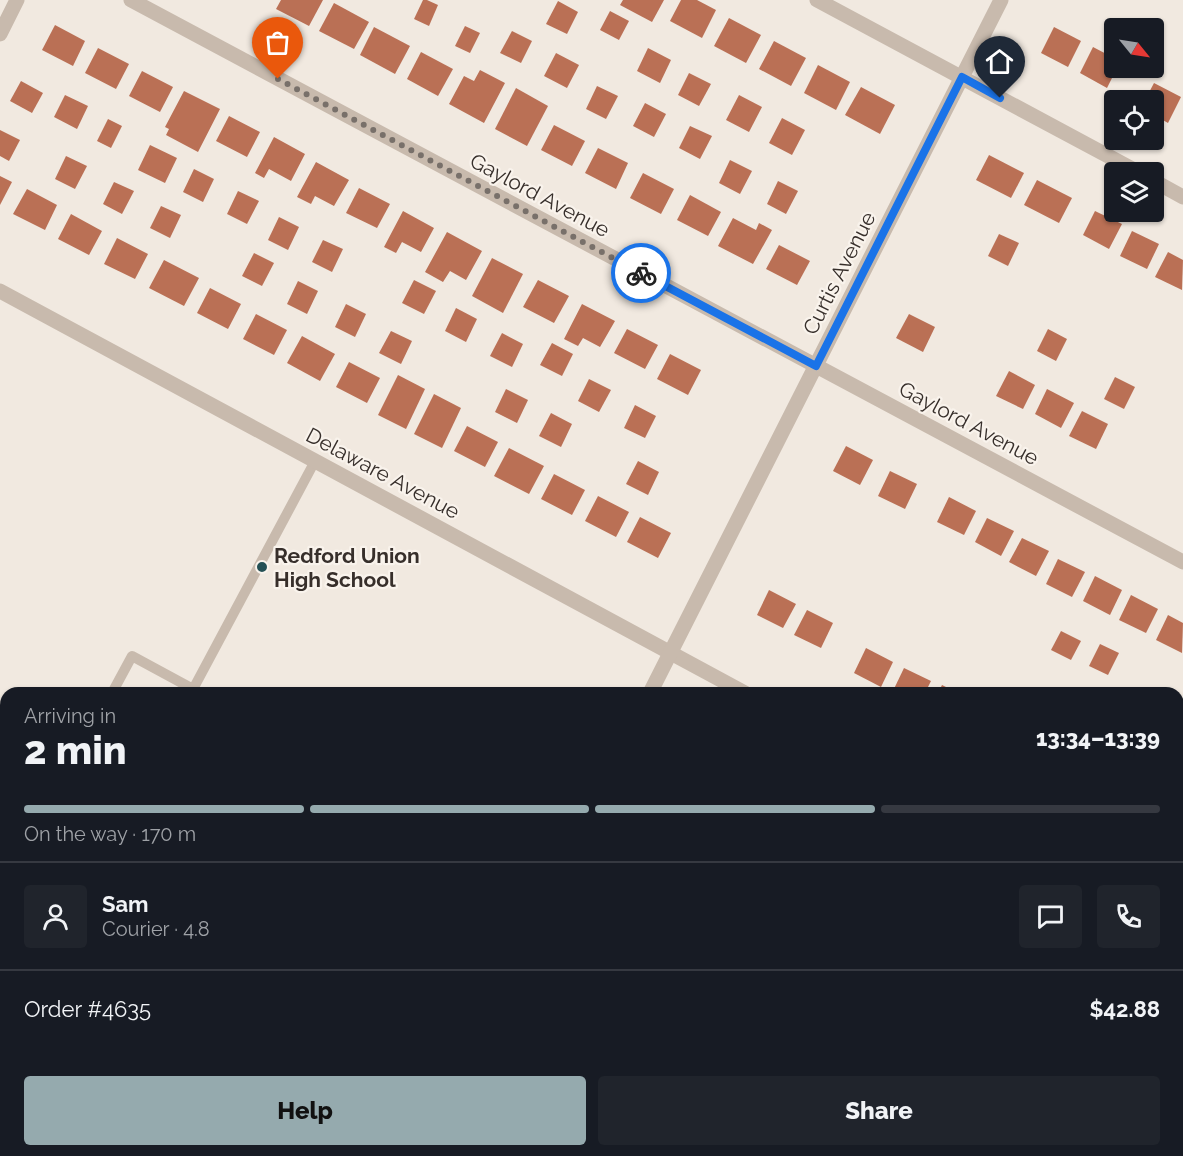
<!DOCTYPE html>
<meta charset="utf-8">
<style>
body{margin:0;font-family:Raleway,sans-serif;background:#20242c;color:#f1f3f6;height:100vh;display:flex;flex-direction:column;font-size:22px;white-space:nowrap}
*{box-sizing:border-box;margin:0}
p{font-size:20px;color:#9ea1a6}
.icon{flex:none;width:33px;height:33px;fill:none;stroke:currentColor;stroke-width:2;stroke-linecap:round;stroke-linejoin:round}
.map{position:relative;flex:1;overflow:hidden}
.sheet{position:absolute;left:0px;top:687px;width:1184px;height:470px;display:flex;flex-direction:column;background:#171b24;border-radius:18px 18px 0 0;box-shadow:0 2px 4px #0004}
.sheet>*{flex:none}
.needle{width:39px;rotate:120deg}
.buttons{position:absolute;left:1104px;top:18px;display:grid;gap:12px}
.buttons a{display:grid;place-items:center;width:60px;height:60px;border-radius:6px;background:#171b24;box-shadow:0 2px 4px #0004;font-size:30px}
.pin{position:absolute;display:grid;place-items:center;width:51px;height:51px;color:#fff;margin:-62px -26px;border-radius:50% 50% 50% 0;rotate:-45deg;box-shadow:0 0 6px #0007}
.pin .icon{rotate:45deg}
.courier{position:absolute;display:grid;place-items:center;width:60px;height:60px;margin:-30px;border:4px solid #1a73e8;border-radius:50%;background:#fff;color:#222;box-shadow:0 2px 8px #0007}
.headline em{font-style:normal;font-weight:800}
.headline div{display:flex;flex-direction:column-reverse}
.headline{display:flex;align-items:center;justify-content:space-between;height:102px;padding:0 24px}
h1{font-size:39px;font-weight:800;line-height:45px}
.bar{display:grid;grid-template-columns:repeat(4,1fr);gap:9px 6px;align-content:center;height:72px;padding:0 24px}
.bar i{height:8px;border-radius:4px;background:#363941}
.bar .current{background:#95aaae}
.bar p{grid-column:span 4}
.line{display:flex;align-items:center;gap:15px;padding:0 24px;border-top:2px solid #363941}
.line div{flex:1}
.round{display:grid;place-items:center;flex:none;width:63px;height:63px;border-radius:6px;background:#20242c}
.action{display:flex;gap:12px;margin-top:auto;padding:12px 24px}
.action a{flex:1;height:69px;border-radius:6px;background:#95aaae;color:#111;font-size:24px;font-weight:800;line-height:69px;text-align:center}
.action a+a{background:#20242c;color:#f1f3f6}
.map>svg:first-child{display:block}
.building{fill:#ba7055}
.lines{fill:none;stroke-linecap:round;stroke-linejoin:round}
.service{stroke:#c8baad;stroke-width:10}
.minor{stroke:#c8baad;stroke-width:15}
.done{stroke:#78706a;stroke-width:6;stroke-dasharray:0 10.8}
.route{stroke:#1a73e8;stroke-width:8}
.poi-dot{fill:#245055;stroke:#f9f3ec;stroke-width:2}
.labels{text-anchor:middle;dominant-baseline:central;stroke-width:4.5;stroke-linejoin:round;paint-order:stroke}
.street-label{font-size:21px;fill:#372f2b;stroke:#f9f3ec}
.poi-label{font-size:21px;font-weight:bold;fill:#372f2b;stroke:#f9f3ec;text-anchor:start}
</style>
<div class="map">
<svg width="1183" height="1156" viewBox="0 0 1183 1156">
<rect width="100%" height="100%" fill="#f1e9e0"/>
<!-- building -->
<g class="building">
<path d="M281,0H323L309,26L276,9Z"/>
<path d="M423,0H427L438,5L429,26L414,19Z"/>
<path d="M623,0H664L652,22L620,5Z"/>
<path d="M681,0H697L716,10L702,38L670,21Z"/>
<path d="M558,1L578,12L567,34L546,24Z"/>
<path d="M334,3L369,22L354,49L319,31Z"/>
<path d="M610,11L629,21L619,40L600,30Z"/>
<path d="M729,18L761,35L746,63L714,46Z"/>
<path d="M55,25L85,41L73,66L42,50Z"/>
<path d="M465,26L480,33L470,53L455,46Z"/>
<path d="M374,27L410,46L395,74L360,55Z"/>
<path d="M1054,27L1081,41L1068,67L1041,53Z"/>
<path d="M512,31L532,41L521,63L500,53Z"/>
<path d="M774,41L806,58L791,86L759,69Z"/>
<path d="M1093,47L1114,58V68H1117L1107,88L1080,73Z"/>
<path d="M98,48L129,64L116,89L85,73Z"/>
<path d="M648,48L671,60L660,83L637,71Z"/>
<path d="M421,52L453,69L438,96L407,79Z"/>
<path d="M556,53L579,65L567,88L544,76Z"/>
<path d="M818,65L850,82L836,110L804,93Z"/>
<path d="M480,70L505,83L484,123L449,104L464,76L474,81Z"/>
<path d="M142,71L173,87L160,112L129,96Z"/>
<path d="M689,73L711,84L699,106L678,95Z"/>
<path d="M21,81L43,93L32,113L10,101Z"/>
<path d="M1154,83L1181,97L1168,123L1154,115V100H1145Z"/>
<path d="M597,86L618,96L606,119L586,109Z"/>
<path d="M861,87L895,105L880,134L845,115Z"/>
<path d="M516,88L548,106L527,146L495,129Z"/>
<path d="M184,91L220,109L198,152L166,135L169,129L165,127Z"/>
<path d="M65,95L88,106L77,129L54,117Z"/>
<path d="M739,95L762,107L749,132L726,120Z"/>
<path d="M645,103L666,114L654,137L633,126Z"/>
<path d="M229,116L260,132L247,157L216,141Z"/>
<path d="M782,118L805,130L792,155L769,143Z"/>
<path d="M108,119L122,126L111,148L97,141Z"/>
<path d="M554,125L585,141L572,166L541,150Z"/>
<path d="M690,126L712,136L700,159L679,148Z"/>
<path d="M0,130L20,140L9,161L0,156Z"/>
<path d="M274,137L305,154L291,181L269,169L264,178L255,173Z"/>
<path d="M150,145L177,158L165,183L138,170Z"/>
<path d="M598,148L628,163L616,189L585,173Z"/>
<path d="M989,155L1024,173L1011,198L976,180Z"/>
<path d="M66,156L87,166L75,189L55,179Z"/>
<path d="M730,160L752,171L740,194L719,183Z"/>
<path d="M316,162L349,180L334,206L315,196L311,204L297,197Z"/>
<path d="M194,169L214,179L203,202L183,192Z"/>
<path d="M643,173L674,189L661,214L630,198Z"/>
<path d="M0,176L12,182L0,205Z"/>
<path d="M1037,180L1072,198L1059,223L1024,205Z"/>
<path d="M778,181L798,191L786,214L767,204Z"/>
<path d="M114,182L134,191L122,214L103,204Z"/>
<path d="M359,188L390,204L377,228L346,213Z"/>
<path d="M27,189L57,205L45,230L13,214Z"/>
<path d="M238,191L259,201L247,224L227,214Z"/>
<path d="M690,195L721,212L708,236L677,220Z"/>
<path d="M161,206L181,215L170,238L150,228Z"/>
<path d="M403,211L434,228L421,252L402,242L396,253L384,247Z"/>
<path d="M1095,211L1122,224L1109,249L1083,235Z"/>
<path d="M71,214L102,231L89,255L58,239Z"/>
<path d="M279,217L299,227L288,250L268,240Z"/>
<path d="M733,218L756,230L759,223L772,230L753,264L718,246Z"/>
<path d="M1132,231L1159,244L1147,269L1120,256Z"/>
<path d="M447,232L482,251L466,280L450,271L443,282L425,272Z"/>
<path d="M999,234L1019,243L1008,266L988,256Z"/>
<path d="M117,238L148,254L135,279L104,264Z"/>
<path d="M323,240L343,249L332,272L312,262Z"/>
<path d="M779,245L810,261L797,285L766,269Z"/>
<path d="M1168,252L1183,260L1182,290L1155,277Z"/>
<path d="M254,253L274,263L262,286L242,276Z"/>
<path d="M492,258L523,274L503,313L472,296Z"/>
<path d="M164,260L199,278L184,306L149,288Z"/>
<path d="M414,280L436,291L424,314L402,303Z"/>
<path d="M538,280L569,296L554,323L523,307Z"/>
<path d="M298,281L318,291L307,314L287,304Z"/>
<path d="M210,288L241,304L228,329L197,313Z"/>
<path d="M346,304L366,314L355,337L335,327Z"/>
<path d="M582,304L615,321L600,347L583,338L578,346L564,339Z"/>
<path d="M456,308L477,319L466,342L445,331Z"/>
<path d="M256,314L287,330L274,355L243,339Z"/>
<path d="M909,314L935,327L923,352L896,338Z"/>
<path d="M627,329L658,345L645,369L614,353Z"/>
<path d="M1048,329L1067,339L1056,361L1037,351Z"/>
<path d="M391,331L412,341L401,364L379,353Z"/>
<path d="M502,333L523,344L512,367L490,356Z"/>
<path d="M302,336L335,354L320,381L287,363Z"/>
<path d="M552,343L573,354L562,376L540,365Z"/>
<path d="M670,354L701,370L688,395L657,379Z"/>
<path d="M349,362L380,378L367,403L336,387Z"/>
<path d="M1009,371L1035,385L1023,409L996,396Z"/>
<path d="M398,375L425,389L406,429L378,415Z"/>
<path d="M1115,377L1135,387L1124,409L1104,399Z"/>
<path d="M589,379L611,390L599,412L578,401Z"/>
<path d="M506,389L528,400L517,423L495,412Z"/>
<path d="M1047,389L1074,403L1061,428L1035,414Z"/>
<path d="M434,394L461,408L442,448L414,434Z"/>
<path d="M635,405L656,416L645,438L624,428Z"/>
<path d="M1082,411L1108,424L1096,449L1069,436Z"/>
<path d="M551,413L572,424L561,447L539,436Z"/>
<path d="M467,426L498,442L485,467L454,451Z"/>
<path d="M846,446L873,460L860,485L833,471Z"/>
<path d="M509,448L544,466L529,494L494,476Z"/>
<path d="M638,461L659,472L648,495L626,484Z"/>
<path d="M890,471L917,484L905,509L878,496Z"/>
<path d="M554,474L585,490L572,515L541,499Z"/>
<path d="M598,496L629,512L616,537L585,521Z"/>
<path d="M949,497L976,511L964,535L937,522Z"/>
<path d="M640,517L671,533L658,558L627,542Z"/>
<path d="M987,518L1014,531L1001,556L975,542Z"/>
<path d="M1022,538L1049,551L1036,576L1009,562Z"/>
<path d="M1058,559L1085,572L1072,597L1046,584Z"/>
<path d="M1095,576L1122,590L1110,615L1083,601Z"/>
<path d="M769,590L796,604L783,628L757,615Z"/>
<path d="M1131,595L1158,609L1146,633L1119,620Z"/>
<path d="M807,610L833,623L821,648L794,635Z"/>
<path d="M1168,615L1183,623L1182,653L1156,640Z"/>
<path d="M1061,631L1081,641L1071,660L1051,650Z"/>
<path d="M1100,644L1119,653L1108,675L1089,666Z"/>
<path d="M866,648L893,662L881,687L854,673Z"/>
<path d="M904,668L931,681L925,693H892Z"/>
<path d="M942,685L958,693H938Z"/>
<path d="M1178,749L1183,752V774L1179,782L1178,781Z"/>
<path d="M1178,814L1183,817V848L1178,845Z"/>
<path d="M1178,1008L1183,1010V1028L1178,1038Z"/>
<path d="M485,1150H500L510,1156H482Z"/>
<path d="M568,1150H593L590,1156H575L567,1152Z"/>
<path d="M654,1150H681L678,1156H655L652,1155Z"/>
<path d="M732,1150H748L745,1156H737L731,1153Z"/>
<path d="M780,1150H819L823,1153L822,1156H777Z"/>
<path d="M1066,1150H1110L1107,1156H1069L1064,1153Z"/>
</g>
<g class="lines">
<!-- service -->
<g class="service">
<path d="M112,693L132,656L193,689"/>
<path d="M191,693L315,461"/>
<path d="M0,1112L6,1115"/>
<path d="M68,1150L77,1156"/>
</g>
<!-- minor -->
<g class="minor">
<path d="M131,0L1183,562"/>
<path d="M817,0L1138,172"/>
<path d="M0,34L17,0"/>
<path d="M1154,181L1183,197"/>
<path d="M0,291L745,693"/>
<path d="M650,693L1001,0"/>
<path d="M1178,927L1183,930"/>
<path d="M934,1150L944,1156"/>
<path d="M416,1156L419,1150"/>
</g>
</g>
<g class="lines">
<!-- done -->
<path class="done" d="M278,79L641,273"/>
<!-- route -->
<path class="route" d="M641,273L816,366L962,77L1000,98"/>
</g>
<!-- markers -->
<circle class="poi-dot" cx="262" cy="567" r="6"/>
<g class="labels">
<!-- street labels -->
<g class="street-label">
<text transform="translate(540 195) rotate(28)">Gaylord Avenue</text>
<text transform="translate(839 273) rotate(-63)">Curtis Avenue</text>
<text transform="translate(969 423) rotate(28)">Gaylord Avenue</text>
<text transform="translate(383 473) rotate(28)">Delaware Avenue</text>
</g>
<!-- poi labels -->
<g class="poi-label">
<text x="274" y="555">Redford Union<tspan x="274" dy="24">High School</tspan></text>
</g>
</g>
</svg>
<div class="buttons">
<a><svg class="needle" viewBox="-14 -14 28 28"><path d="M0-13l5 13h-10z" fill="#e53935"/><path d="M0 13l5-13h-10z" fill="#9ea1a6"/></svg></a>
<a><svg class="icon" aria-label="locate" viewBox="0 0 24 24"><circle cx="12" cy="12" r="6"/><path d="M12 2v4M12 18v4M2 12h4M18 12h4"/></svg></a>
<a><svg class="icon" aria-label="layers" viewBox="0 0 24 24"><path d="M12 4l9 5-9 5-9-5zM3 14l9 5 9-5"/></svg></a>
</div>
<div class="pin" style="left:278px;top:79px;background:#ea580c"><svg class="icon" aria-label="bag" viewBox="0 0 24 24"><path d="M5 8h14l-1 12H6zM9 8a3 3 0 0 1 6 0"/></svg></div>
<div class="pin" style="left:1000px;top:98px;background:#1f2937"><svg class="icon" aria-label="home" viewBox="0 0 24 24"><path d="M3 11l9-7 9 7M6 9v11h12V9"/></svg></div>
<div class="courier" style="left:641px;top:273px"><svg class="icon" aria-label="bike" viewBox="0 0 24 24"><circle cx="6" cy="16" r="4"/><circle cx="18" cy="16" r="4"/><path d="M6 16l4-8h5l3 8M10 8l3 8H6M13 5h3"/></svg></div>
<section class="sheet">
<div class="headline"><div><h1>2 min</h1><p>Arriving in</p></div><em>13:34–13:39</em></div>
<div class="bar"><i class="current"></i><i class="current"></i><i class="current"></i><i></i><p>On the way · 170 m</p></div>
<div class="line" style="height:108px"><a class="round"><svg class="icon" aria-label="person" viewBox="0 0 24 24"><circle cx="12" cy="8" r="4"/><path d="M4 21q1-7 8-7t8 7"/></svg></a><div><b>Sam</b><p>Courier · 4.8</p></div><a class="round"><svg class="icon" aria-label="chat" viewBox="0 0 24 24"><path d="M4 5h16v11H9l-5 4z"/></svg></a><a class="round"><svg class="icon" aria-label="phone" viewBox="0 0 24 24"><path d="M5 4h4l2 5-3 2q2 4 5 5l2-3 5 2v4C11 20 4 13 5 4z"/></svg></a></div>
<div class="line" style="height:78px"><div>Order #4635</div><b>$42.88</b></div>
<div class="action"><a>Help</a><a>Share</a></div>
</section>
</div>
